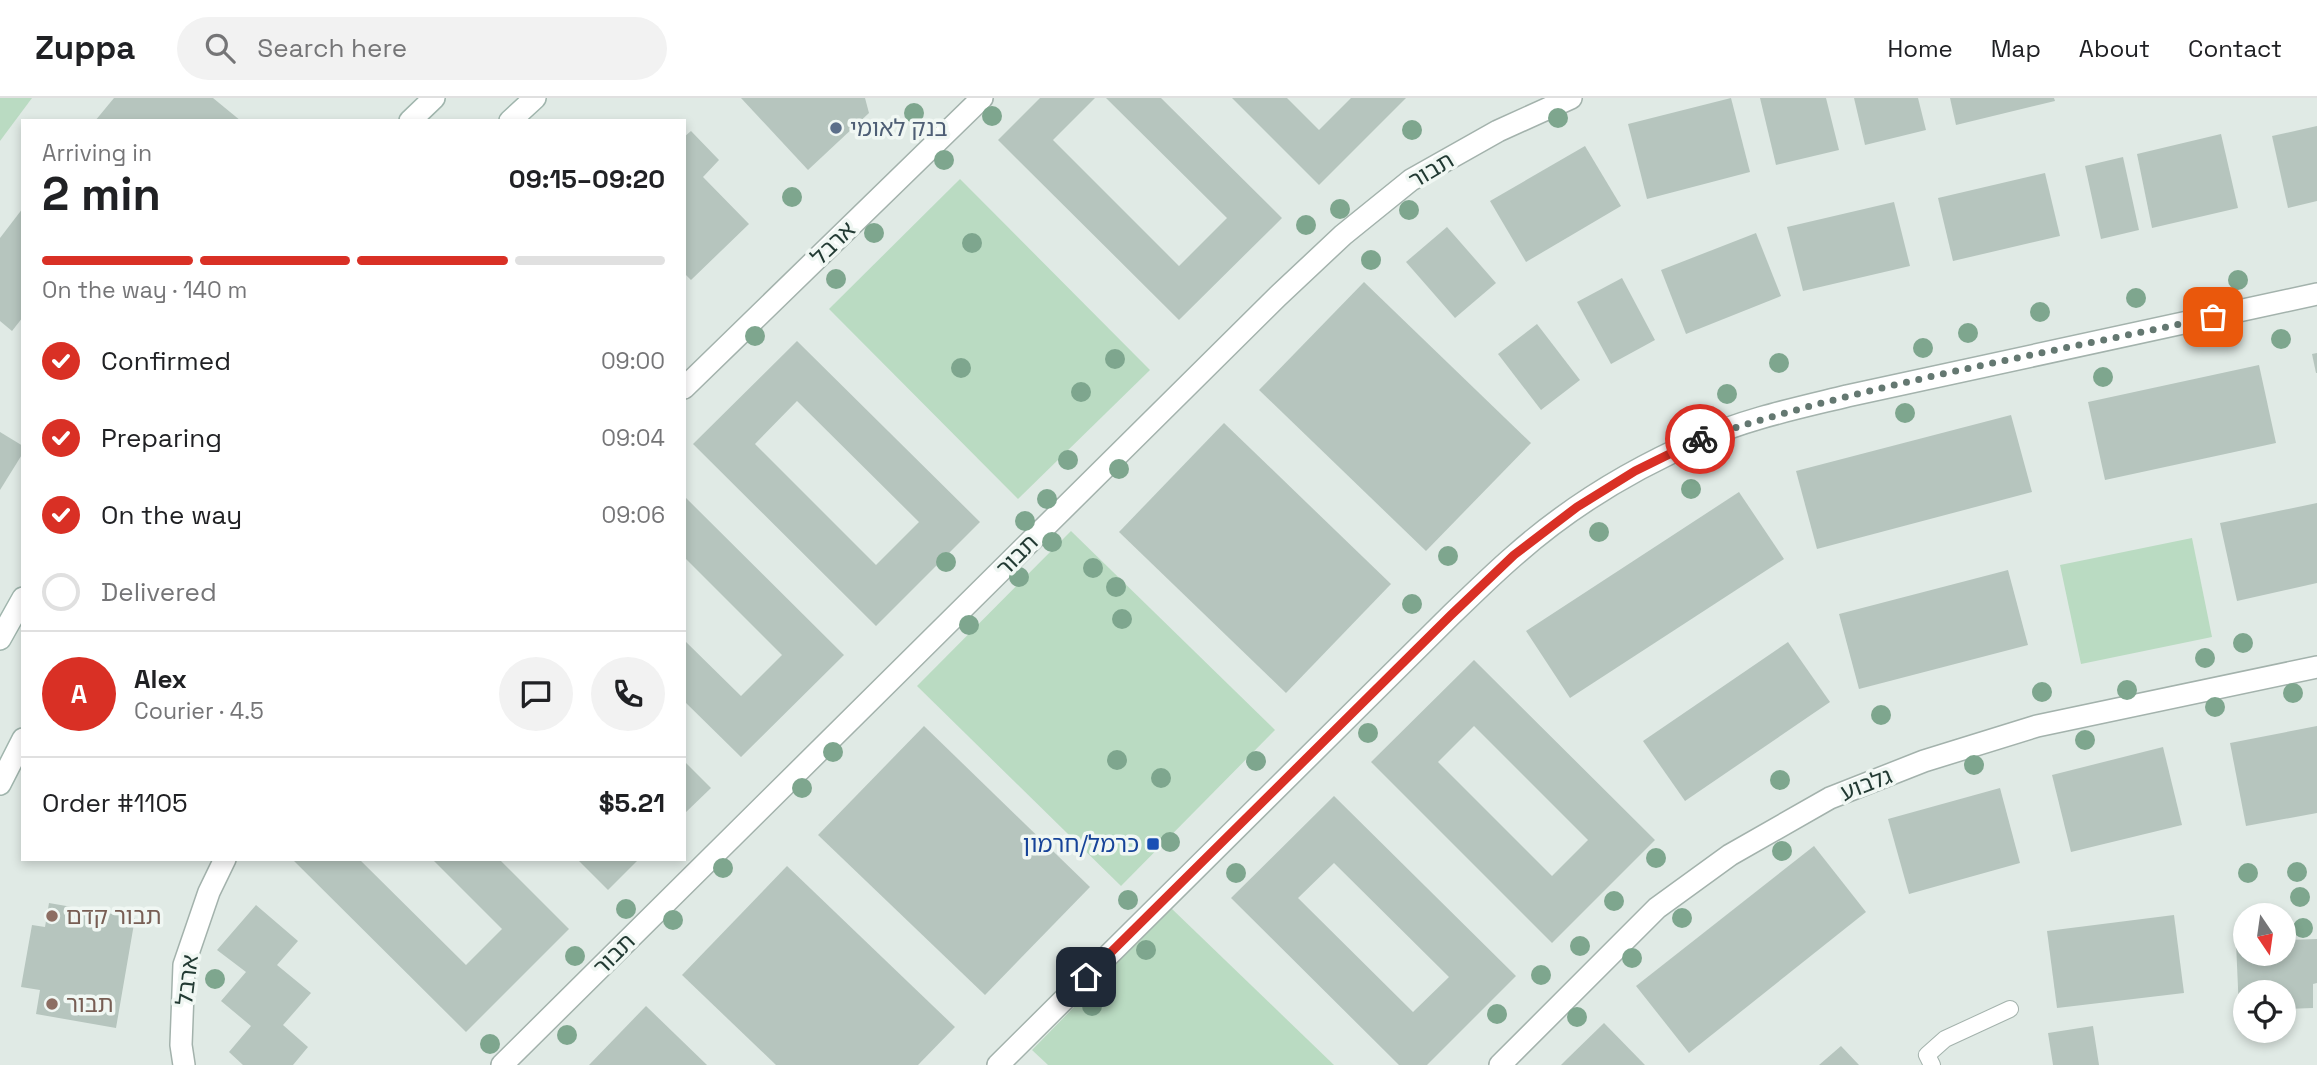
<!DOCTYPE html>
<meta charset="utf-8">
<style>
body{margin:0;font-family:"Space Grotesk","Noto Sans Hebrew",sans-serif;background:#f2f2f2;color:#202124;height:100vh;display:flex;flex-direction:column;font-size:26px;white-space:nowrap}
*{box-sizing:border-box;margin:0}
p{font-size:23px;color:#757577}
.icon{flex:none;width:38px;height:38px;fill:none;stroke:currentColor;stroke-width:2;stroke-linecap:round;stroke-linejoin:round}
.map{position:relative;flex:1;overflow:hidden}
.details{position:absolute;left:21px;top:21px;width:665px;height:742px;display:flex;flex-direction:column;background:#fff;border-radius:0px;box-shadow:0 4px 10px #0003}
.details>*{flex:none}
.needle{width:46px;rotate:167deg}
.tools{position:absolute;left:2233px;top:805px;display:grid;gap:14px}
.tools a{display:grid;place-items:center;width:63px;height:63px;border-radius:50%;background:#fff;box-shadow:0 4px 10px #0003;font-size:35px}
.pin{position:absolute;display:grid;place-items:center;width:60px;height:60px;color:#fff;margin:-30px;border-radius:14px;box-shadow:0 4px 10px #0006}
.courier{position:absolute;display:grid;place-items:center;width:70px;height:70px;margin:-35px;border:5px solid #d93025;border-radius:50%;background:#fff;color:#222;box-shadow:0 2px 9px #0007}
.summary em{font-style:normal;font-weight:600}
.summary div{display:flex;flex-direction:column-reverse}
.summary{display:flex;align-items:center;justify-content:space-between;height:119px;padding:0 21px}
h1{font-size:46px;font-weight:600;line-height:52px}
.bar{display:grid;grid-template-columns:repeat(4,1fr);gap:10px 7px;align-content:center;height:84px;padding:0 21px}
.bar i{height:9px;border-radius:5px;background:#e0e0e0}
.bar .selected{background:#d93025}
.bar p{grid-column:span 4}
.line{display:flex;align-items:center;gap:18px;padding:0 21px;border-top:2px solid #e0e0e0}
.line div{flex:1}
.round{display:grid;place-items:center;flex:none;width:74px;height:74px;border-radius:37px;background:#f2f2f2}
ol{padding:0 21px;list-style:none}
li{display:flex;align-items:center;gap:21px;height:77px}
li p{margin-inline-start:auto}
li .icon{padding:7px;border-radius:50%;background:#d93025;color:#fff;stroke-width:4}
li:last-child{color:#757577}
li i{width:38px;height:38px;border:4px solid #e0e0e0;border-radius:50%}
header{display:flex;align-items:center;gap:42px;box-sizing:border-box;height:98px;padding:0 35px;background:#fff;border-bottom:2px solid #e0e0e0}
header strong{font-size:33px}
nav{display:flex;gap:38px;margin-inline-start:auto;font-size:24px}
.search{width:490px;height:63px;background:#f2f2f2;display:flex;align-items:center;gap:18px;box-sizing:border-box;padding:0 24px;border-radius:38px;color:#757577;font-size:26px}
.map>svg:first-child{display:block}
.green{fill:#badbc2}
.building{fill:#b6c5be;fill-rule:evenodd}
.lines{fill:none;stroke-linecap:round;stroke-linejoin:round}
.service-casing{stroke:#a3b2ac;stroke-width:18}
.minor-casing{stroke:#a3b2ac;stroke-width:24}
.tertiary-casing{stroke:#a3b2ac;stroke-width:24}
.secondary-casing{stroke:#a0b5ad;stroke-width:24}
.service{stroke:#fff;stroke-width:16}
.minor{stroke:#fff;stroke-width:21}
.tertiary{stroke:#fff;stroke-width:21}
.secondary{stroke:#fff;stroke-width:21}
.tree{fill:#7ea68e}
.done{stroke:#647871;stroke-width:7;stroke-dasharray:0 12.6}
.route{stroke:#d93025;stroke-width:9}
.service-dot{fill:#5c6f8a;stroke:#f0f7f3;stroke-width:2.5}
.transit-dot{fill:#1a4fb4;stroke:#f0f7f3;stroke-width:2.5}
.education-dot{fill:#8d6e63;stroke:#f0f7f3;stroke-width:2.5}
.labels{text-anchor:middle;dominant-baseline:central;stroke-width:7;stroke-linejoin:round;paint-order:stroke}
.service-label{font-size:23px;fill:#4e5e75;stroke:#f0f7f3;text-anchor:start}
.street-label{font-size:23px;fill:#223a33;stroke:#f0f7f3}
.transit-label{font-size:23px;fill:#164399;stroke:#f0f7f3;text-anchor:end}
.education-label{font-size:23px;fill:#785e54;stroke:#f0f7f3;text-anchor:start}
</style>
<header>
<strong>Zuppa</strong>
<div class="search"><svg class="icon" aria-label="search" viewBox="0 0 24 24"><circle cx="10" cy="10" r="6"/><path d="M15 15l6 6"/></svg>Search here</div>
<nav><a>Home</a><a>Map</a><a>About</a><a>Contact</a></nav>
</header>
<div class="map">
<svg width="2317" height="967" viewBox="0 0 2317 967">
<rect width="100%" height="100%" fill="#e0eae5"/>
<!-- green -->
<g class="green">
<path d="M0,0H32L0,43Z"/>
<path d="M960,81L1150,272L1018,401L829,211Z"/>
<path d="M1071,433L1275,632L1121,788L917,588Z"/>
<path d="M2192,440L2212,539L2081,566L2060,467Z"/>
<path d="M1171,810L1334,967H1048L1032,952Z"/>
</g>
<!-- building -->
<g class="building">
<path d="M114,0H213L241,23H95Z"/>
<path d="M741,0H865L869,15L808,72Z"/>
<path d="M1040,0H1095L1053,42L1179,168L1227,120L1106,0H1161L1282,120L1179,222L998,42Z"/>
<path d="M1232,0H1287L1319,32L1351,0H1406L1319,87Z"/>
<path d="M1731,0L1750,74L1647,101L1628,26Z"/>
<path d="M1760,0H1826L1839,52L1776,67Z"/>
<path d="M1854,0H1918L1926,32L1865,47Z"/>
<path d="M1950,0H2054L2055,3L1956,27Z"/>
<path d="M2317,28V103L2288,110L2272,38Z"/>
<path d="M691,33L719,62L703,79L749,126L691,182L684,175V39Z"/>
<path d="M2221,36L2238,110L2152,130L2137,56Z"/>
<path d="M1585,48L1621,108L1526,164L1490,103Z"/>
<path d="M2123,59L2139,132L2101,141L2085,68Z"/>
<path d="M2045,75L2060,138L1953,163L1938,100Z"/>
<path d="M1894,104L1910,168L1803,193L1787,129Z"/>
<path d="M23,110V219L12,233L0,223V140Z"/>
<path d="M1447,129L1496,185L1455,220L1406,164Z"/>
<path d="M1756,135L1781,198L1686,236L1661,172Z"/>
<path d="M1622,180L1655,242L1611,266L1577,204Z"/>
<path d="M1364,184L1531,345L1426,453L1259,292Z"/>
<path d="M1537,226L1580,282L1541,312L1498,256Z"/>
<path d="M797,243L980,424L876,528L693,346ZM797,303L919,424L876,467L755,346Z"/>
<path d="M2317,255V275H2316L2312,256Z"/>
<path d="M2259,267L2276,345L2105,382L2088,304Z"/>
<path d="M2011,317L2032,394L1817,451L1796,373Z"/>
<path d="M1224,325L1391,486L1286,595L1119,434Z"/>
<path d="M0,334L23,348V355L0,392Z"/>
<path d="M1739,394L1784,461L1570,600L1526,533Z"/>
<path d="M684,398L844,557L741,659L684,603V542L741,598L782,557L684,459Z"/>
<path d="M2317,405V485L2237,503L2220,425Z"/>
<path d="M2008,472L2028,547L1859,591L1839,516Z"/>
<path d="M1788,544L1830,604L1685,703L1643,643Z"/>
<path d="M1474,562L1655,742L1552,845L1371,664ZM1474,628L1588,742L1552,778L1438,664Z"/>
<path d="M924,628L1090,789L985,897L818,737Z"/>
<path d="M2317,628V715L2246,728L2230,645Z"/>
<path d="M2163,649L2182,727L2071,754L2052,677Z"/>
<path d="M684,663L711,690L684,716Z"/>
<path d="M2000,690L2020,765L1909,796L1888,721Z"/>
<path d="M1334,698L1516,878L1427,967H1399L1231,800ZM1334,765L1449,879L1413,914L1298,800Z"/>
<path d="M1814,748L1866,814L1689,955L1636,888Z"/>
<path d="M292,761H359L466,867L502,831L432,761H499L569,831L466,934Z"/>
<path d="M577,761H639L608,792Z"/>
<path d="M787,768L955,929L918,967H776L682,877Z"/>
<path d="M49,805L135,820L116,930L36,916L40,892L21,889L32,827L45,829Z"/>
<path d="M256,807L298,843L277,867L311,895L283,927L308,949L293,967H243L229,954L251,928L221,903L246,874L217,852Z"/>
<path d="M2174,817L2184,895L2057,910L2047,833Z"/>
<path d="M2317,841V885L2313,886V910L2284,911V894H2245V912L2239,913L2236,844L2245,843V856H2284V842Z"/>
<path d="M646,908L707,967H589Z"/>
<path d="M1604,925L1645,967H1561L1566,962Z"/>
<path d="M2093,928L2099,967H2053L2048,935Z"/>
<path d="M1841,948L1859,967H1819Z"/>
</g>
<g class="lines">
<defs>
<path id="service" d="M1932,967L1927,957L1945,941L2010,911"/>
<g id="minor">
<path d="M684,290L982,0"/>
<path d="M184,967L181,947L184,867L209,794L225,761"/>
<path d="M502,967L1278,198L1343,137L1411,82L1498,33L1571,0"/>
<path d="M1500,967L1657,810L1730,757L1830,700L1924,663L2037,628L2317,569"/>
</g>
<path id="tertiary" d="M998,967L1451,517C1472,497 1492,477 1514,458C1568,410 1632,371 1699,342C1745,321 1798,310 1847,298L2317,196"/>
<g id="secondary">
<path d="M410,23L434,0"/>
<path d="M510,23L535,0"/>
<path d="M0,541L23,500"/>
<path d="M0,686L23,641"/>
</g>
</defs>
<!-- service casing -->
<use href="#service" class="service-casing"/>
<!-- minor casing -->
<use href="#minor" class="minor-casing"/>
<!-- tertiary casing -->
<use href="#tertiary" class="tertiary-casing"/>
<!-- secondary casing -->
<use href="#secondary" class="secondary-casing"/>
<!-- service -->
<use href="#service" class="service"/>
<!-- minor -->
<use href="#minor" class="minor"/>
<!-- tertiary -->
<use href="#tertiary" class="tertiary"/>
<!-- secondary -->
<use href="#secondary" class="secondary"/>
</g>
<!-- trees -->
<g class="tree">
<circle cx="914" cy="15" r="10"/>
<circle cx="992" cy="18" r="10"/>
<circle cx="1558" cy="20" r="10"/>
<circle cx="1412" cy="32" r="10"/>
<circle cx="944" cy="62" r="10"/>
<circle cx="792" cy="99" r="10"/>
<circle cx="1340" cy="111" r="10"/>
<circle cx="1409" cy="112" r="10"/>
<circle cx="1306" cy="127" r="10"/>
<circle cx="874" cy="135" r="10"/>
<circle cx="972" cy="145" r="10"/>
<circle cx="1371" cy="162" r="10"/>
<circle cx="836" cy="181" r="10"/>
<circle cx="2238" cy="182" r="10"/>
<circle cx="2136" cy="200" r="10"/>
<circle cx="2040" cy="214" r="10"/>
<circle cx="1968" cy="235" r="10"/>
<circle cx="755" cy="238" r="10"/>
<circle cx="2281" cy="241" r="10"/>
<circle cx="1923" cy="250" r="10"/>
<circle cx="1115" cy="261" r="10"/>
<circle cx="1779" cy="265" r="10"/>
<circle cx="961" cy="270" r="10"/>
<circle cx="2103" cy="279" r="10"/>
<circle cx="1081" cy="294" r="10"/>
<circle cx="1727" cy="296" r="10"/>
<circle cx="1905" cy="315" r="10"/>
<circle cx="1068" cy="362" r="10"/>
<circle cx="1119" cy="371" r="10"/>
<circle cx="1691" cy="391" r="10"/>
<circle cx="1047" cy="401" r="10"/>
<circle cx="1025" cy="423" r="10"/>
<circle cx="1599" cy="434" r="10"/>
<circle cx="1052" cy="444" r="10"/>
<circle cx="1448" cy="458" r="10"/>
<circle cx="946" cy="464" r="10"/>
<circle cx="1093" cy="470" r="10"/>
<circle cx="1019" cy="479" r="10"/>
<circle cx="1116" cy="489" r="10"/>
<circle cx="1412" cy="506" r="10"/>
<circle cx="1122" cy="521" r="10"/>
<circle cx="969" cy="527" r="10"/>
<circle cx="2243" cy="545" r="10"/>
<circle cx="2205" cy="560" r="10"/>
<circle cx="2127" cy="592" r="10"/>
<circle cx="2042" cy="594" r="10"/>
<circle cx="2293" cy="595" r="10"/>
<circle cx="2215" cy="609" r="10"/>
<circle cx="1881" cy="617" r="10"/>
<circle cx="1368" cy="635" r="10"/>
<circle cx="2085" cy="642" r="10"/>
<circle cx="833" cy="654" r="10"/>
<circle cx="1117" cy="662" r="10"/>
<circle cx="1256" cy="663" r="10"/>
<circle cx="1974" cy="667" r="10"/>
<circle cx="1161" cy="680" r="10"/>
<circle cx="1780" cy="682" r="10"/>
<circle cx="802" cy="690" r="10"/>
<circle cx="1170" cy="744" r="10"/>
<circle cx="1782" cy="753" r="10"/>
<circle cx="1656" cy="760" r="10"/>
<circle cx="723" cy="770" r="10"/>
<circle cx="2297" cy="774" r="10"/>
<circle cx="1236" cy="775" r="10"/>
<circle cx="2248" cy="775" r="10"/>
<circle cx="2300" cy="799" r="10"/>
<circle cx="1128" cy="802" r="10"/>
<circle cx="1614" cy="803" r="10"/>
<circle cx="626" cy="811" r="10"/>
<circle cx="1682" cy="820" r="10"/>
<circle cx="673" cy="822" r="10"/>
<circle cx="2303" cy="830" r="10"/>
<circle cx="1580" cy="848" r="10"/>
<circle cx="1146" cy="852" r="10"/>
<circle cx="575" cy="858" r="10"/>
<circle cx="1632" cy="860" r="10"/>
<circle cx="1541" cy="877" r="10"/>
<circle cx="215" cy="881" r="10"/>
<circle cx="1092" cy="908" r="10"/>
<circle cx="1497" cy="916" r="10"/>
<circle cx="1577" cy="919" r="10"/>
<circle cx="567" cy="937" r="10"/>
<circle cx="490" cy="946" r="10"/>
</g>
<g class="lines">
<!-- done -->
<path class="done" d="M1700,341C1866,286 2043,256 2213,219"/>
<!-- route -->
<path class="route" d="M1086,879L1451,517L1514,457L1577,409L1635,373L1700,341"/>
</g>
<!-- markers -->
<circle class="service-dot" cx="836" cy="30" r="7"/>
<rect class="transit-dot" x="1146" y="739" width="14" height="14" rx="3.5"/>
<g class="education-dot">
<circle cx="52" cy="818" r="7"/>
<circle cx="52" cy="906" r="7"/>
</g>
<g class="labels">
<!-- service labels -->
<g class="service-label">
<text x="850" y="30">בנק לאומי</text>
</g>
<!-- street labels -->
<g class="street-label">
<text transform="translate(1431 72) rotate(-31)">תבור</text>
<text transform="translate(833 145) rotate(-44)">ארבל</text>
<text transform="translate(1017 457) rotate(-45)">תבור</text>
<text transform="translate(1866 686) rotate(-21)">גלבוע</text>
<text transform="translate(614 856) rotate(-45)">תבור</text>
<text transform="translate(187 882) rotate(-83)">ארבל</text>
</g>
<!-- transit labels -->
<g class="transit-label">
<text x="1139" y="746">כרמל/חרמון</text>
</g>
<!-- education labels -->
<g class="education-label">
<text x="66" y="818">תבור קדם</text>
<text x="66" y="906">תבור</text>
</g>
</g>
</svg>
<div class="tools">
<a><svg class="needle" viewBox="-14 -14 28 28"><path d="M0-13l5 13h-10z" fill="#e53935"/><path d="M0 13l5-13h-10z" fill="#757577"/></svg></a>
<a><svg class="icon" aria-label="locate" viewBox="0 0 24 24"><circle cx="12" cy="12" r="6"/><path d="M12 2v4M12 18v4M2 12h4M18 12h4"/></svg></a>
</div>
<div class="pin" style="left:2213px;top:219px;background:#ea580c"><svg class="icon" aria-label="bag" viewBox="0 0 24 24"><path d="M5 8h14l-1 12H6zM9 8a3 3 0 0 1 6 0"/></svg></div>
<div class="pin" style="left:1086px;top:879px;background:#1f2937"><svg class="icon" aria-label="home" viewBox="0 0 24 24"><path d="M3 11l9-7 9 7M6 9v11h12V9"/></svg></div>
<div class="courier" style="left:1700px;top:341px"><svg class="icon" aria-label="bike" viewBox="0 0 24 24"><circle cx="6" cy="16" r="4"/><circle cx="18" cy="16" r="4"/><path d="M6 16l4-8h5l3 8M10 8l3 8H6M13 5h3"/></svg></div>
<section class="details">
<div class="summary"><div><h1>2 min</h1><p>Arriving in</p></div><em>09:15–09:20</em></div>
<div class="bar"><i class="selected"></i><i class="selected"></i><i class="selected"></i><i></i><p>On the way · 140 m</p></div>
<ol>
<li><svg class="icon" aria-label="check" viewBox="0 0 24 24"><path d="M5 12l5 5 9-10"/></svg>Confirmed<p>09:00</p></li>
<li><svg class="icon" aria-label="check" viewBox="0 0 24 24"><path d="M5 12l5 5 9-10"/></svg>Preparing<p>09:04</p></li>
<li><svg class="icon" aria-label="check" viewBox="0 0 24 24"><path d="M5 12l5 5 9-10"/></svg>On the way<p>09:06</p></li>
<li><i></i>Delivered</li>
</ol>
<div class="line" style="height:126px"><b class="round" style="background:#d93025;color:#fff">A</b><div><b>Alex</b><p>Courier · 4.5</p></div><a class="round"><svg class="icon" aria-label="chat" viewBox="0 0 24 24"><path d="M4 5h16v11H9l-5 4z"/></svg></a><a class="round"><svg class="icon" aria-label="phone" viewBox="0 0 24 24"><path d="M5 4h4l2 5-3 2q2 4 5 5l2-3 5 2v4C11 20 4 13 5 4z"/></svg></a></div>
<div class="line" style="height:91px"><div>Order #1105</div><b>$5.21</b></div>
</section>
</div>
